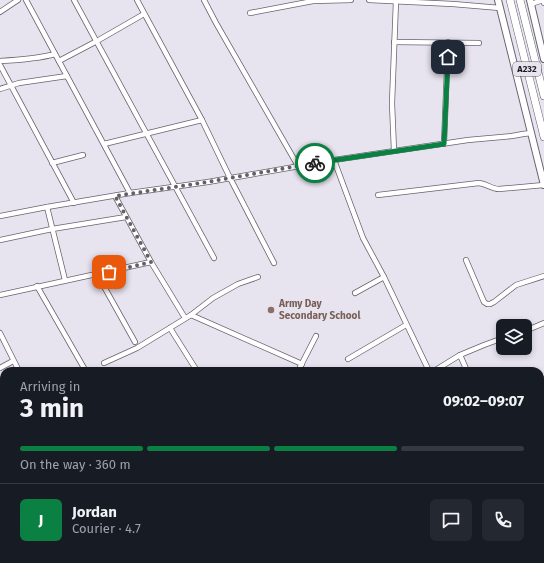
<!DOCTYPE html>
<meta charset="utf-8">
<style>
body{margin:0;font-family:"Fira Sans",sans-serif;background:#242831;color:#f1f3f6;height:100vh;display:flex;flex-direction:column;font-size:15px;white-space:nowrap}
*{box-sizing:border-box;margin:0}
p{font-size:13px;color:#9ea1a6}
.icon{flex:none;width:22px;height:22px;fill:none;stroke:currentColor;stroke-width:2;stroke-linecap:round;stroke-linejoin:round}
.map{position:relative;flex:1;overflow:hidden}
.sheet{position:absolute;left:0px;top:367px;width:544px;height:196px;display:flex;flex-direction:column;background:#171b24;border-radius:12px 12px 0 0;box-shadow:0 2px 6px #0003}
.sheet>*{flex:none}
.fabs{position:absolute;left:496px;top:319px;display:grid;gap:8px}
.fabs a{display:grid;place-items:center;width:36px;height:36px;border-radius:6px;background:#171b24;box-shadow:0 2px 6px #0003;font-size:20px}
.pin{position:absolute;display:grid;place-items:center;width:34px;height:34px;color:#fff;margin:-17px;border-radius:8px;box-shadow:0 2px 6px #0006}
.courier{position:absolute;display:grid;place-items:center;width:40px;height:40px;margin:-20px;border:3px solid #0b8043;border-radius:50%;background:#fff;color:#222;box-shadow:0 1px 5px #0007}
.headline em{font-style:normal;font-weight:700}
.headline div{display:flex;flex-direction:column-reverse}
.headline{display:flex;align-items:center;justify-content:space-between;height:68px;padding:0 20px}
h1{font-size:26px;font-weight:700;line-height:30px}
.bar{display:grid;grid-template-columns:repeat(4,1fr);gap:6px 4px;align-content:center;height:48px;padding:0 20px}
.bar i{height:5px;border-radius:3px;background:#363941}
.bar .selected{background:#0b8043}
.bar p{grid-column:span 4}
.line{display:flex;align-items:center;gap:10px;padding:0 20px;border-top:1px solid #363941}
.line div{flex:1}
.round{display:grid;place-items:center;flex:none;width:42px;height:42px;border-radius:6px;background:#242831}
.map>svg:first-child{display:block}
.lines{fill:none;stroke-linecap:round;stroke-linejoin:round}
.minor-casing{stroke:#68646f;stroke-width:6}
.secondary-casing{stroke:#68646f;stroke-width:8}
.trunk-casing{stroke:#68646f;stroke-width:8}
.minor{stroke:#fff;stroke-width:4.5}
.secondary{stroke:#fff;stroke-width:6}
.trunk{stroke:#fff;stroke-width:7}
.done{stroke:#636067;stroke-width:4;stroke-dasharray:0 7.2}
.route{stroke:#0b8043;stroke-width:5}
.education-dot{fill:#8d6e63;stroke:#e7e3ef;stroke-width:1.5}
.labels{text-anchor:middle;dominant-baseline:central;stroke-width:3;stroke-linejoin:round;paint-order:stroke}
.shield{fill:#e7e3ef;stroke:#59565d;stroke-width:1}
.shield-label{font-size:9px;font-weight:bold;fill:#1c1a1e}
.education-label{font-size:10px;font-weight:bold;fill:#785e54;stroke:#e7e3ef;text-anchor:start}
</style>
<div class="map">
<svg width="544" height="563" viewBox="0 0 544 563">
<rect width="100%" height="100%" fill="#e7e3ef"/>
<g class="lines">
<defs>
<g id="minor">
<path d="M26,0L130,193"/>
<path d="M74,0L214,258"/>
<path d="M137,0L202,120L230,178L274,263"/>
<path d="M204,0L216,23L298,166"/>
<path d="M369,0L453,4L500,8"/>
<path d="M531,4L543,0L544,3"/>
<path d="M0,12L18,0"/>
<path d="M250,13L313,1L351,0"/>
<path d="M394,42L479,43"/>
<path d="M0,61C19,60 37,59 55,54"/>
<path d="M59,61L97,41L144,14"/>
<path d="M0,65L74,203"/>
<path d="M0,89L19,83L67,76"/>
<path d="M104,144L202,120"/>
<path d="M444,144L448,42"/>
<path d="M394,151L392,103L396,1"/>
<path d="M334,160L363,238L384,277L429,371"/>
<path d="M52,163L83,155"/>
<path d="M378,195L479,183C487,184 492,189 499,189L544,185"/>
<path d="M47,207L65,280"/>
<path d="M0,216L47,207L130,193L208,182L334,160L468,140L512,136L523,134L531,133"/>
<path d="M0,240L52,229L126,217"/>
<path d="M466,260L484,302L487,304H490L494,302L516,285L544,276"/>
<path d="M151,262L185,318"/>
<path d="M97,274L135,342"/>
<path d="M37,286L84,368"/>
<path d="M355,293L384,277"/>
<path d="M0,295L151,262L115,196"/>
<path d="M191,315L302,364"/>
<path d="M170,328L197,371"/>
<path d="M525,331L544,323"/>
<path d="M0,333L19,371"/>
<path d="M460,355L467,371"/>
<path d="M348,359L406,325"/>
<path d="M104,363L137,348L191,315L213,298L238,284L258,277"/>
<path d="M0,368L13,361"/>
<path d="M298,371L316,336"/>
<path d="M434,371L460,355L484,345L503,338"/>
<path d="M540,381L544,379"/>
<path d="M0,422L4,420"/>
<path d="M540,457L544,474"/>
<path d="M46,559V563"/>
<path d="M364,559L367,563"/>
<path d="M508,559L510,563"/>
<path d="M206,563L208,559"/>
<path d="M275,563L280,559"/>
</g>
<g id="secondary">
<path d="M498,0L544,185"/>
<path d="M530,0L544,59"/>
</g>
<g id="trunk">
<path d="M510,0L544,137"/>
<path d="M520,0L544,96"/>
</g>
</defs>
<!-- minor casing -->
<use href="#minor" class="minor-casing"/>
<!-- secondary casing -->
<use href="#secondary" class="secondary-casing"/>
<!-- trunk casing -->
<use href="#trunk" class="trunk-casing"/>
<!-- minor -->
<use href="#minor" class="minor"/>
<!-- secondary -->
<use href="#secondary" class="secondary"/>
<!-- trunk -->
<use href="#trunk" class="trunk"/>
</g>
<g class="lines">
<!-- done -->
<path class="done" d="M109,272L151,262L115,196L208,182L315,163"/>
<!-- route -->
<path class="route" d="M315,163L444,144L448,57"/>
</g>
<!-- markers -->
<circle class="education-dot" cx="271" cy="310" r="4"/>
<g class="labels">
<!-- shield labels -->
<rect class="shield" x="513" y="62" width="28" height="14" rx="3"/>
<g class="shield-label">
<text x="527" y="69">A232</text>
</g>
<!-- education labels -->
<g class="education-label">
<text x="279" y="304">Army Day<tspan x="279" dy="12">Secondary School</tspan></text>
</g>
</g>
</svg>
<div class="fabs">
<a><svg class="icon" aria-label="layers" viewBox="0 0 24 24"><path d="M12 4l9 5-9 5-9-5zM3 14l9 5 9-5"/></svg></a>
</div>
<div class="pin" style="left:109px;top:272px;background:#ea580c"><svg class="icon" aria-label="bag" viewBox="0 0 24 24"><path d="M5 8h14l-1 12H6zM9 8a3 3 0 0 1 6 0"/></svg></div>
<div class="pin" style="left:448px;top:57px;background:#1f2937"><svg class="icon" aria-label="home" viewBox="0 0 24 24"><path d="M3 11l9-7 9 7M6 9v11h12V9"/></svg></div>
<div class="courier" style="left:315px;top:163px"><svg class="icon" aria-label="bike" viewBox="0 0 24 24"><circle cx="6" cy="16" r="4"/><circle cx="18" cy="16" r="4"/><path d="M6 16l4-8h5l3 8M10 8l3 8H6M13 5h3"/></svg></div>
<section class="sheet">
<div class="headline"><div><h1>3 min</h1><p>Arriving in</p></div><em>09:02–09:07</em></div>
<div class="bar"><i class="selected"></i><i class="selected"></i><i class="selected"></i><i></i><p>On the way · 360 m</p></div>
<div class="line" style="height:72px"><b class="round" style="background:#0b8043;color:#fff">J</b><div><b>Jordan</b><p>Courier · 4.7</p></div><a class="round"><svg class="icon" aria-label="chat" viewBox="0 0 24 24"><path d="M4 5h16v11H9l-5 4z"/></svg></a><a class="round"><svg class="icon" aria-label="phone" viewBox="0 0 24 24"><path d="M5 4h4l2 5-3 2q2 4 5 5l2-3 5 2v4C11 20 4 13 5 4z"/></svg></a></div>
</section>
</div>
